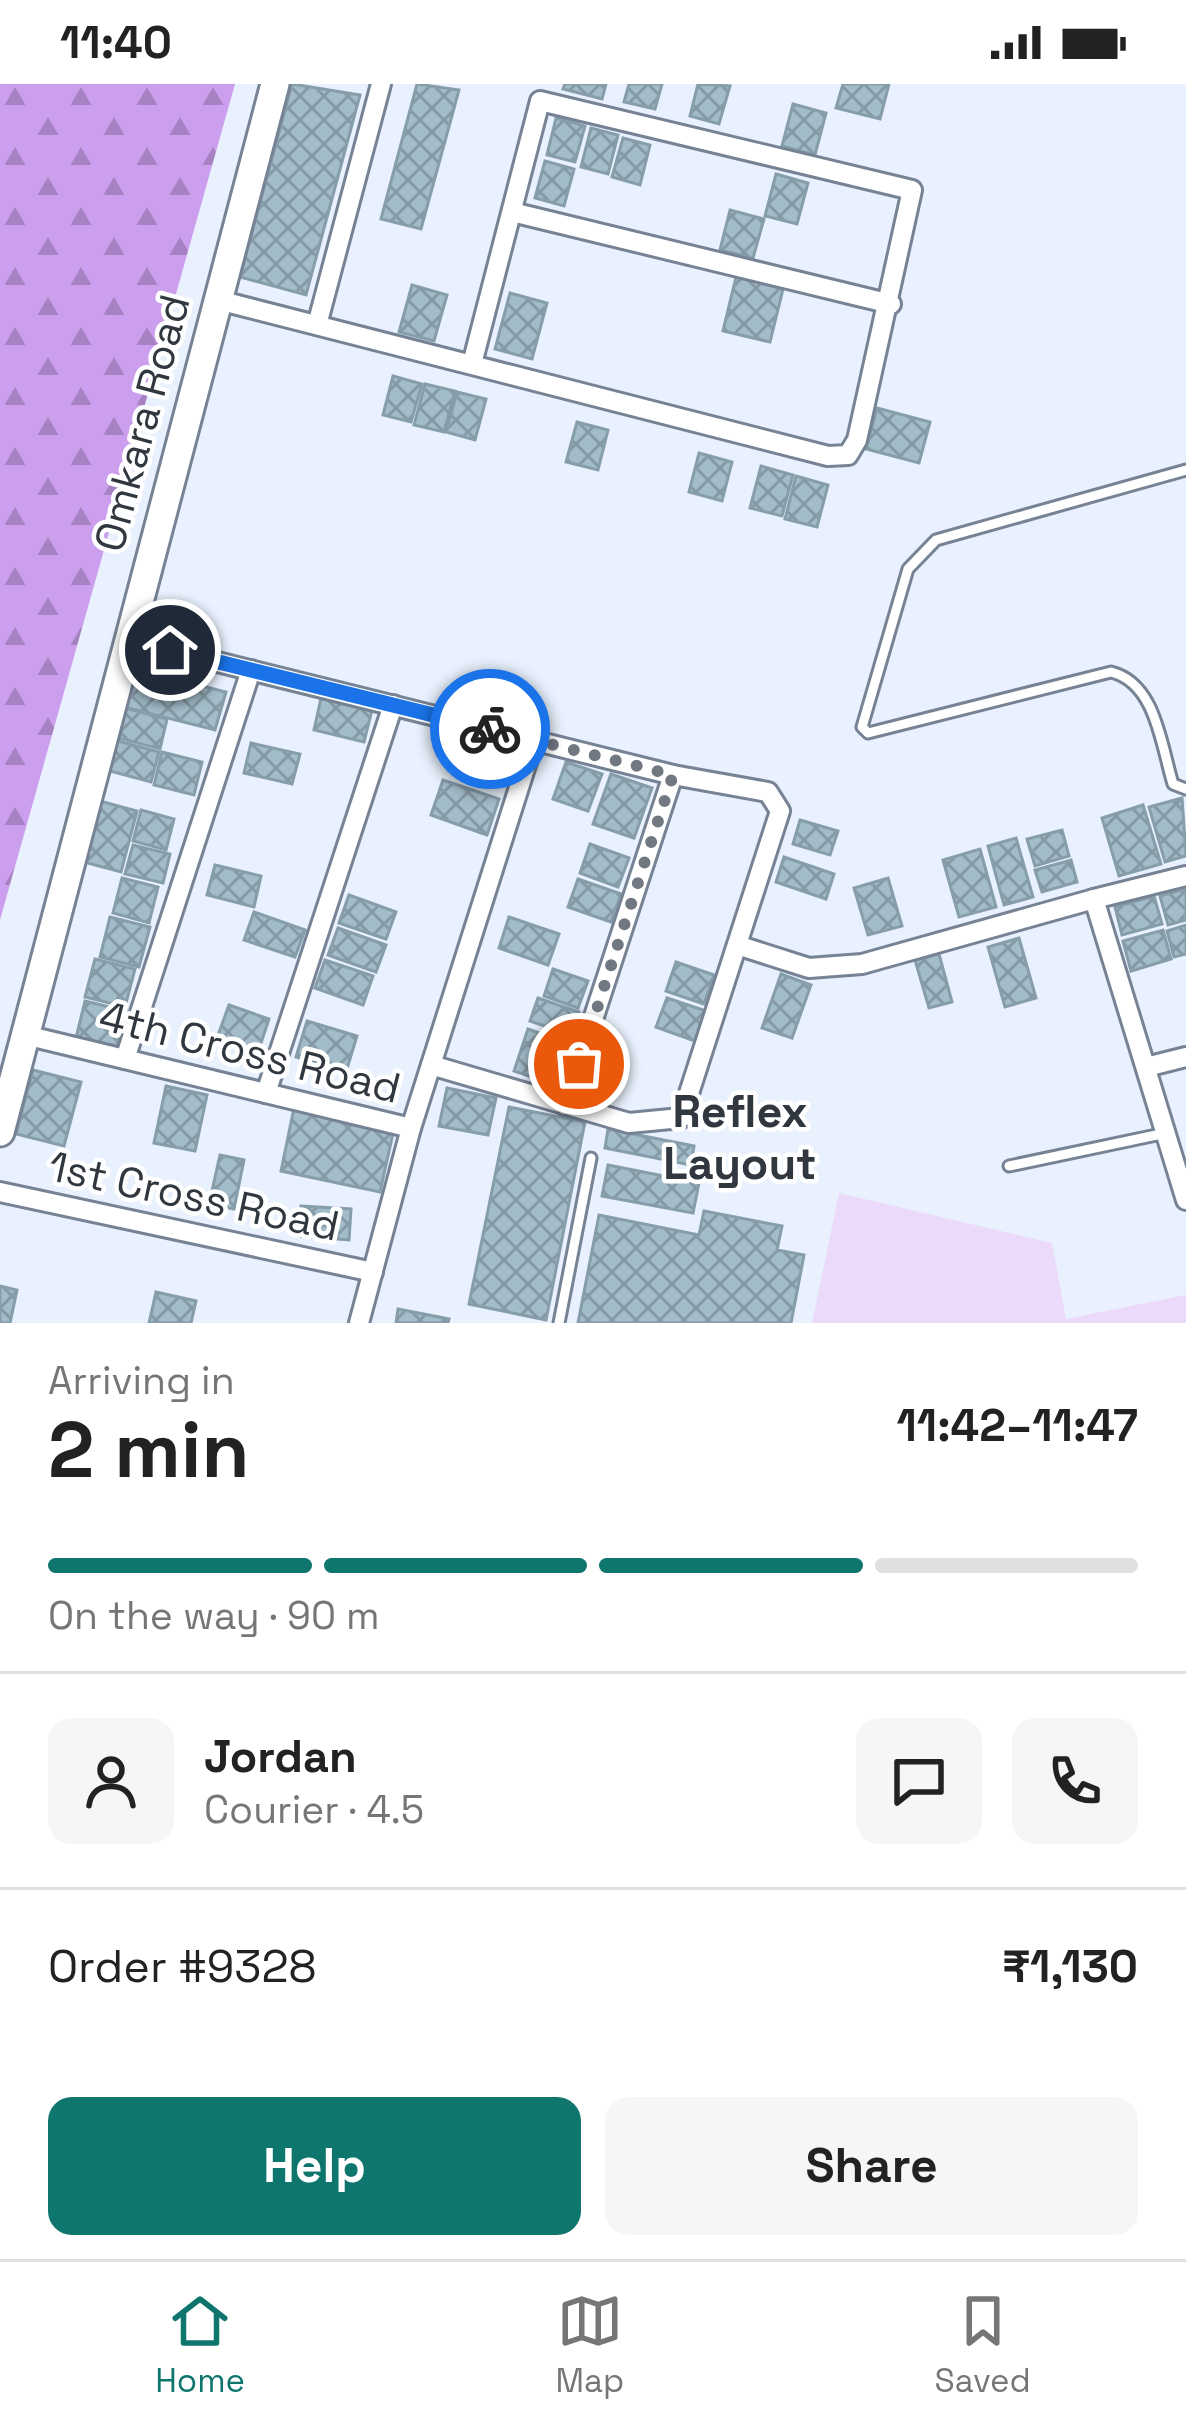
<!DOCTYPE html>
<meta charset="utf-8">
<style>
body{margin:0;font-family:"Space Grotesk",sans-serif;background:#f6f6f6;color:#222;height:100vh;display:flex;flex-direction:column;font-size:45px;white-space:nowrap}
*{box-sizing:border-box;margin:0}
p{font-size:39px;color:#767676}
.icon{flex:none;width:66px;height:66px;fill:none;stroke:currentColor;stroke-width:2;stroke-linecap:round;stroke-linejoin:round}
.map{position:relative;height:1239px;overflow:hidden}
.side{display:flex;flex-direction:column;background:#fff;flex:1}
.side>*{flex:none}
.pin{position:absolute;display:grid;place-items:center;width:102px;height:102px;color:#fff;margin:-51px;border:6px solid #fff;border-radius:50%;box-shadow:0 3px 12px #0007}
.courier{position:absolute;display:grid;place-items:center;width:120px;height:120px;margin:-60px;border:9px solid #1a73e8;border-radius:50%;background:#fff;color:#222;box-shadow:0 3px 15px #0007}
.headline em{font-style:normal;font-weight:800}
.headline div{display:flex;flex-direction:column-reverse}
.headline{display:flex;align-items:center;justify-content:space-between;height:204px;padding:0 48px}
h1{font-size:78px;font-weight:800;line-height:90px}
.bar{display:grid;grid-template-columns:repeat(4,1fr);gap:18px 12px;align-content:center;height:144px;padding:0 48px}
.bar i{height:15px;border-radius:9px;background:#e0e0e0}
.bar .current{background:#0f766e}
.bar p{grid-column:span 4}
.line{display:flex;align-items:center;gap:30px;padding:0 48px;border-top:3px solid #e0e0e0}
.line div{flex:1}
.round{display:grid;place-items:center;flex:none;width:126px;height:126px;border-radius:24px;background:#f6f6f6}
.button{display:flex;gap:24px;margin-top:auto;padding:24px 48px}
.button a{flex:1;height:138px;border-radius:24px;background:#0f766e;color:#fff;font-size:48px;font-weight:800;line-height:138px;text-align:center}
.button a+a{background:#f6f6f6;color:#222}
.status{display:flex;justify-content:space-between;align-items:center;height:84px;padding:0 60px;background:#fff;direction:ltr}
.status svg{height:33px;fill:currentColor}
.menu{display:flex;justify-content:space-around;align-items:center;height:168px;border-top:3px solid #e0e0e0;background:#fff;font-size:33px;color:#767676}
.menu a{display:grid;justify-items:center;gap:6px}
.menu .current{color:#0f766e}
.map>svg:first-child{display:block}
.grass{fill:#ecdafa}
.forest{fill:url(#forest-firs)}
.building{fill:url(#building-cross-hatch);stroke:#869eaa;stroke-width:3}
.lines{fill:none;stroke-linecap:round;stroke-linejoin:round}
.lane-casing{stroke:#768395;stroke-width:15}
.street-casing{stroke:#768395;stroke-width:24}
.secondary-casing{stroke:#768395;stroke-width:33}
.lane{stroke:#fff;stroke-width:9}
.street{stroke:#fff;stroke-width:18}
.secondary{stroke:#fff;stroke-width:27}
.done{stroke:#717882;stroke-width:12;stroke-dasharray:0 21.6}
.route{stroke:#1a73e8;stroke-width:15}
.labels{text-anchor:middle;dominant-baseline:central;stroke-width:9;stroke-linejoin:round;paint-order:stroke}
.street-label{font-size:42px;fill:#31373f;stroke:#fff}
.neighbourhood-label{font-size:45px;font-weight:bold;fill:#31373f;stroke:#fff}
</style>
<div class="status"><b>11:40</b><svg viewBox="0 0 49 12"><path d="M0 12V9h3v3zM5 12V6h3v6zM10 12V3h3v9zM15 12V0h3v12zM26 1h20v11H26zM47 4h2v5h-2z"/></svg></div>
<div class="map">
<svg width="1186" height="1239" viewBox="0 0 1186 1239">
<defs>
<pattern id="forest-firs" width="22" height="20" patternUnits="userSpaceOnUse" patternTransform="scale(3)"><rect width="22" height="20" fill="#cc9eee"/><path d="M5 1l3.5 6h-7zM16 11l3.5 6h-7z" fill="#a682c2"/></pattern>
<pattern id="building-cross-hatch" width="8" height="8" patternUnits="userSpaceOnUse" patternTransform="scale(3)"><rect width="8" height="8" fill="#a3bcc9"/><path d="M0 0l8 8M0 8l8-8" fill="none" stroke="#859aa5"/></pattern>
</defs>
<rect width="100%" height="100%" fill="#e8f1fd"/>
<!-- grass -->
<path class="grass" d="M839,1109L1052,1159L1066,1235L1186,1211V1239H812Z"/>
<!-- forest -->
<path class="forest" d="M0,0H235L0,836Z"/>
<!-- building -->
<g class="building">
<path d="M292,0L360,11L306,211L240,193Z"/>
<path d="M417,0L459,6L421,145L381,135Z"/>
<path d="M565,0H606L602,15L563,5Z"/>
<path d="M629,0H662L655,25L624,18Z"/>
<path d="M698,0L730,2L719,40L690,32Z"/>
<path d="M843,0H889L880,35L836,24Z"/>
<path d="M793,20L826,29L815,71L782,62Z"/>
<path d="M556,34L585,42L575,78L547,71Z"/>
<path d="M591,44L618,51L608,90L581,83Z"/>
<path d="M623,54L650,61L640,101L612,93Z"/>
<path d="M545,77L574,85L564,122L535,114Z"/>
<path d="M776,90L808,99L797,140L765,132Z"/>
<path d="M730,126L764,135L753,174L720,166Z"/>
<path d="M736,193L783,205L770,258L723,247Z"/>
<path d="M412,201L447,211L434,257L399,248Z"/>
<path d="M510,209L547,219L532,275L495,265Z"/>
<path d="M393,292L422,300L411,338L383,331Z"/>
<path d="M425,300L455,307L444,348L414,341Z"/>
<path d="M457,308L486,315L475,356L446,348Z"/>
<path d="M877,324L930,338L919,379L866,365Z"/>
<path d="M577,338L608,346L598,386L566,378Z"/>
<path d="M699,369L732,378L722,417L689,408Z"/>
<path d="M761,382L793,391L782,432L750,424Z"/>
<path d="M796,392L828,401L817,443L785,435Z"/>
<path d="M134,584L226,608L215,646L124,623Z"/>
<path d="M321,614L372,626L364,658L314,646Z"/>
<path d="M121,623L167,635L160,665L114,653Z"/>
<path d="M114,656L159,668L151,698L106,686Z"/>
<path d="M251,659L300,670L292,700L244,689Z"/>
<path d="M162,668L202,678L194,711L154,701Z"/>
<path d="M566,678L602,690L588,727L553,715Z"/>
<path d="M611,690L652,704L634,754L593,740Z"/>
<path d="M443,696L499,715L487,751L431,731Z"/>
<path d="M1182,714L1186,772L1165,778L1149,723Z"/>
<path d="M96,716L137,727L121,788L80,777Z"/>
<path d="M1143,721L1161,780L1119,792L1102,734Z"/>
<path d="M141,726L174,735L166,766L133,757Z"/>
<path d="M800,736L838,747L830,771L793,760Z"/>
<path d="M1062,746L1069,772L1035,782L1027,755Z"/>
<path d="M1016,754L1033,813L1004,821L988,762Z"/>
<path d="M590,760L629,774L618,803L580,789Z"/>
<path d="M133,761L170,770L163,799L125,790Z"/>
<path d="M980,765L996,823L959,833L943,776Z"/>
<path d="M784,773L834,790L826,815L776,798Z"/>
<path d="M1071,776L1077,798L1042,808L1035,786Z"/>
<path d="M215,781L261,792L254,823L207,811Z"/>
<path d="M122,794L158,803L149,839L113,829Z"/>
<path d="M888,794L902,842L868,851L854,804Z"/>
<path d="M578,795L621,810L611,838L568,823Z"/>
<path d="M1186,805V836L1168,841L1160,812Z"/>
<path d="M349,811L396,828L386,855L339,839Z"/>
<path d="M1154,812L1162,840L1122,851L1115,823Z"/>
<path d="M254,828L305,846L295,873L244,856Z"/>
<path d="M110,833L150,843L139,883L100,873Z"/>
<path d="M509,833L559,850L548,881L499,864Z"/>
<path d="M1186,841V870L1174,873L1167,847Z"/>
<path d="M338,844L386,861L376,888L328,871Z"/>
<path d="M1163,846L1171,875L1131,887L1123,857Z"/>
<path d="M1019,854L1036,914L1005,923L988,863Z"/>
<path d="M939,870L952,918L929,924L915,876Z"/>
<path d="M95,875L135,885L125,923L85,913Z"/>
<path d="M325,876L373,892L363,921L315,904Z"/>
<path d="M676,878L714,891L704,920L666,907Z"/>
<path d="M553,885L588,897L578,924L544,912Z"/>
<path d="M781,890L811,901L792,954L762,944Z"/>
<path d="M538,914L579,928L571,951L530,937Z"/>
<path d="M667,914L706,927L695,957L656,943Z"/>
<path d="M85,917L126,927L116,964L76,954Z"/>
<path d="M229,921L269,935L258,968L217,954Z"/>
<path d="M307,937L357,952L346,988L296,973Z"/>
<path d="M528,945L570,960L556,1001L514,987Z"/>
<path d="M33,986L81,998L64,1062L16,1050Z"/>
<path d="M166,1002L207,1011L195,1067L154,1059Z"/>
<path d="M447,1004L496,1014L488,1051L439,1042Z"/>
<path d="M509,1023L585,1038L546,1236L469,1220Z"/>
<path d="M294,1024L394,1045L380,1108L281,1087Z"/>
<path d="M608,1045L694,1062L691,1081L605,1064Z"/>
<path d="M220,1071L244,1076L234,1125L209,1120Z"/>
<path d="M608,1081L699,1099L693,1129L602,1112Z"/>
<path d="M301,1122L351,1125L349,1156L299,1152Z"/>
<path d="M704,1127L782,1142L777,1166L804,1171L791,1239H578L599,1131L699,1151Z"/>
<path d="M0,1202L17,1206L10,1239H0Z"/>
<path d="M156,1208L196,1217L191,1239H149Z"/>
<path d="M398,1225L449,1235L448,1239H396Z"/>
</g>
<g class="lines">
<defs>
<g id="lane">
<path d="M1186,386L936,456L908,485L862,643L868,649L1111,588C1156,599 1161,661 1173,700L1186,705"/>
<path d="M1009,1082L1166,1049"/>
<path d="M559,1239L591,1074"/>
</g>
<g id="street">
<path d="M512,128L891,220"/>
<path d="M218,216L828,372L848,371L857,356L912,106L540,17L472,280"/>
<path d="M317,241L381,0"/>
<path d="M129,556L673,691L768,708L780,727L681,1034L629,1039L431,981"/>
<path d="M1094,815L1186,792"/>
<path d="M737,861L809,884L862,880L1094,815L1186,1116"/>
<path d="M25,951L411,1044L534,656"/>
<path d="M125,975L251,586"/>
<path d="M1146,983L1186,973"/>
<path d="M266,1009L393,621"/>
<path d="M565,1021L673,691"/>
<path d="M0,1108L373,1188"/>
<path d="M359,1239L411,1044"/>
</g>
<path id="secondary" d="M0,1048L275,0"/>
</defs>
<!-- lane casing -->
<use href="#lane" class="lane-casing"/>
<!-- street casing -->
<use href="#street" class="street-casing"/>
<!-- secondary casing -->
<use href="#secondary" class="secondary-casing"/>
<!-- lane -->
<use href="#lane" class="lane"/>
<!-- street -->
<use href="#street" class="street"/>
<!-- secondary -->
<use href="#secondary" class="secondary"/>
</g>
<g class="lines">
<!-- done -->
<path class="done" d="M490,645L673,691L579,980"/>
<!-- route -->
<path class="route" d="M170,566L490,645"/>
</g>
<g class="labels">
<!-- street labels -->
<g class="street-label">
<text transform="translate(142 339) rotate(-75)">Omkara Road</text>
<text transform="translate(250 968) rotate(14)">4th Cross Road</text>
<text transform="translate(194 1112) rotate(12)">1st Cross Road</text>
</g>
<!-- neighbourhood labels -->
<g class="neighbourhood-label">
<text x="740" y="1027">Reflex<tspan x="740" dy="52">Layout</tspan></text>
</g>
</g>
</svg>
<div class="pin" style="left:579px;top:980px;background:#ea580c"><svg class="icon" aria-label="bag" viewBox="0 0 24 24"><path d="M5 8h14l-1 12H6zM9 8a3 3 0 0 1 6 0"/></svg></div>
<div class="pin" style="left:170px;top:566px;background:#1f2937"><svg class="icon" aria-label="home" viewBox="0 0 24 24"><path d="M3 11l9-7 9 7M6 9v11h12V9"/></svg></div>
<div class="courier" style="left:490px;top:645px"><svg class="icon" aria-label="bike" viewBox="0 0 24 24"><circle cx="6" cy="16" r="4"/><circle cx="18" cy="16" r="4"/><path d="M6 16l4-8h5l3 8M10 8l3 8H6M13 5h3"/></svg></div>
</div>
<section class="side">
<div class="headline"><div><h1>2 min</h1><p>Arriving in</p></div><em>11:42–11:47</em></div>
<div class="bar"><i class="current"></i><i class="current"></i><i class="current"></i><i></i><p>On the way · 90 m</p></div>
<div class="line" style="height:216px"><a class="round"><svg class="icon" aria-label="person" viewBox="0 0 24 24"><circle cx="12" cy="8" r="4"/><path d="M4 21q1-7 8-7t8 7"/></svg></a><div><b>Jordan</b><p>Courier · 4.5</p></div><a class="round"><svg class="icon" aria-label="chat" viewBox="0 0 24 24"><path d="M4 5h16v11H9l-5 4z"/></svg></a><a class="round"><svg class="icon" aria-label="phone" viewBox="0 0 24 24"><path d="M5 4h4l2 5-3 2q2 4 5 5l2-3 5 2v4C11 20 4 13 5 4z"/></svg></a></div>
<div class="line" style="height:156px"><div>Order #9328</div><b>₹1,130</b></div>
<div class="button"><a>Help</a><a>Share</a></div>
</section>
<nav class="menu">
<a class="current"><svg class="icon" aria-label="home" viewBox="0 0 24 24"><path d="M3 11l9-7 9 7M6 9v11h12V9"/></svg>Home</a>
<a><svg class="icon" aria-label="map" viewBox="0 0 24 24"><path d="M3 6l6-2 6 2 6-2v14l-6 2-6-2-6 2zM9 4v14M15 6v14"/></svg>Map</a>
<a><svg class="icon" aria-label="saved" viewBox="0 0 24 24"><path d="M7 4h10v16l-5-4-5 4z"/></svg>Saved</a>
</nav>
